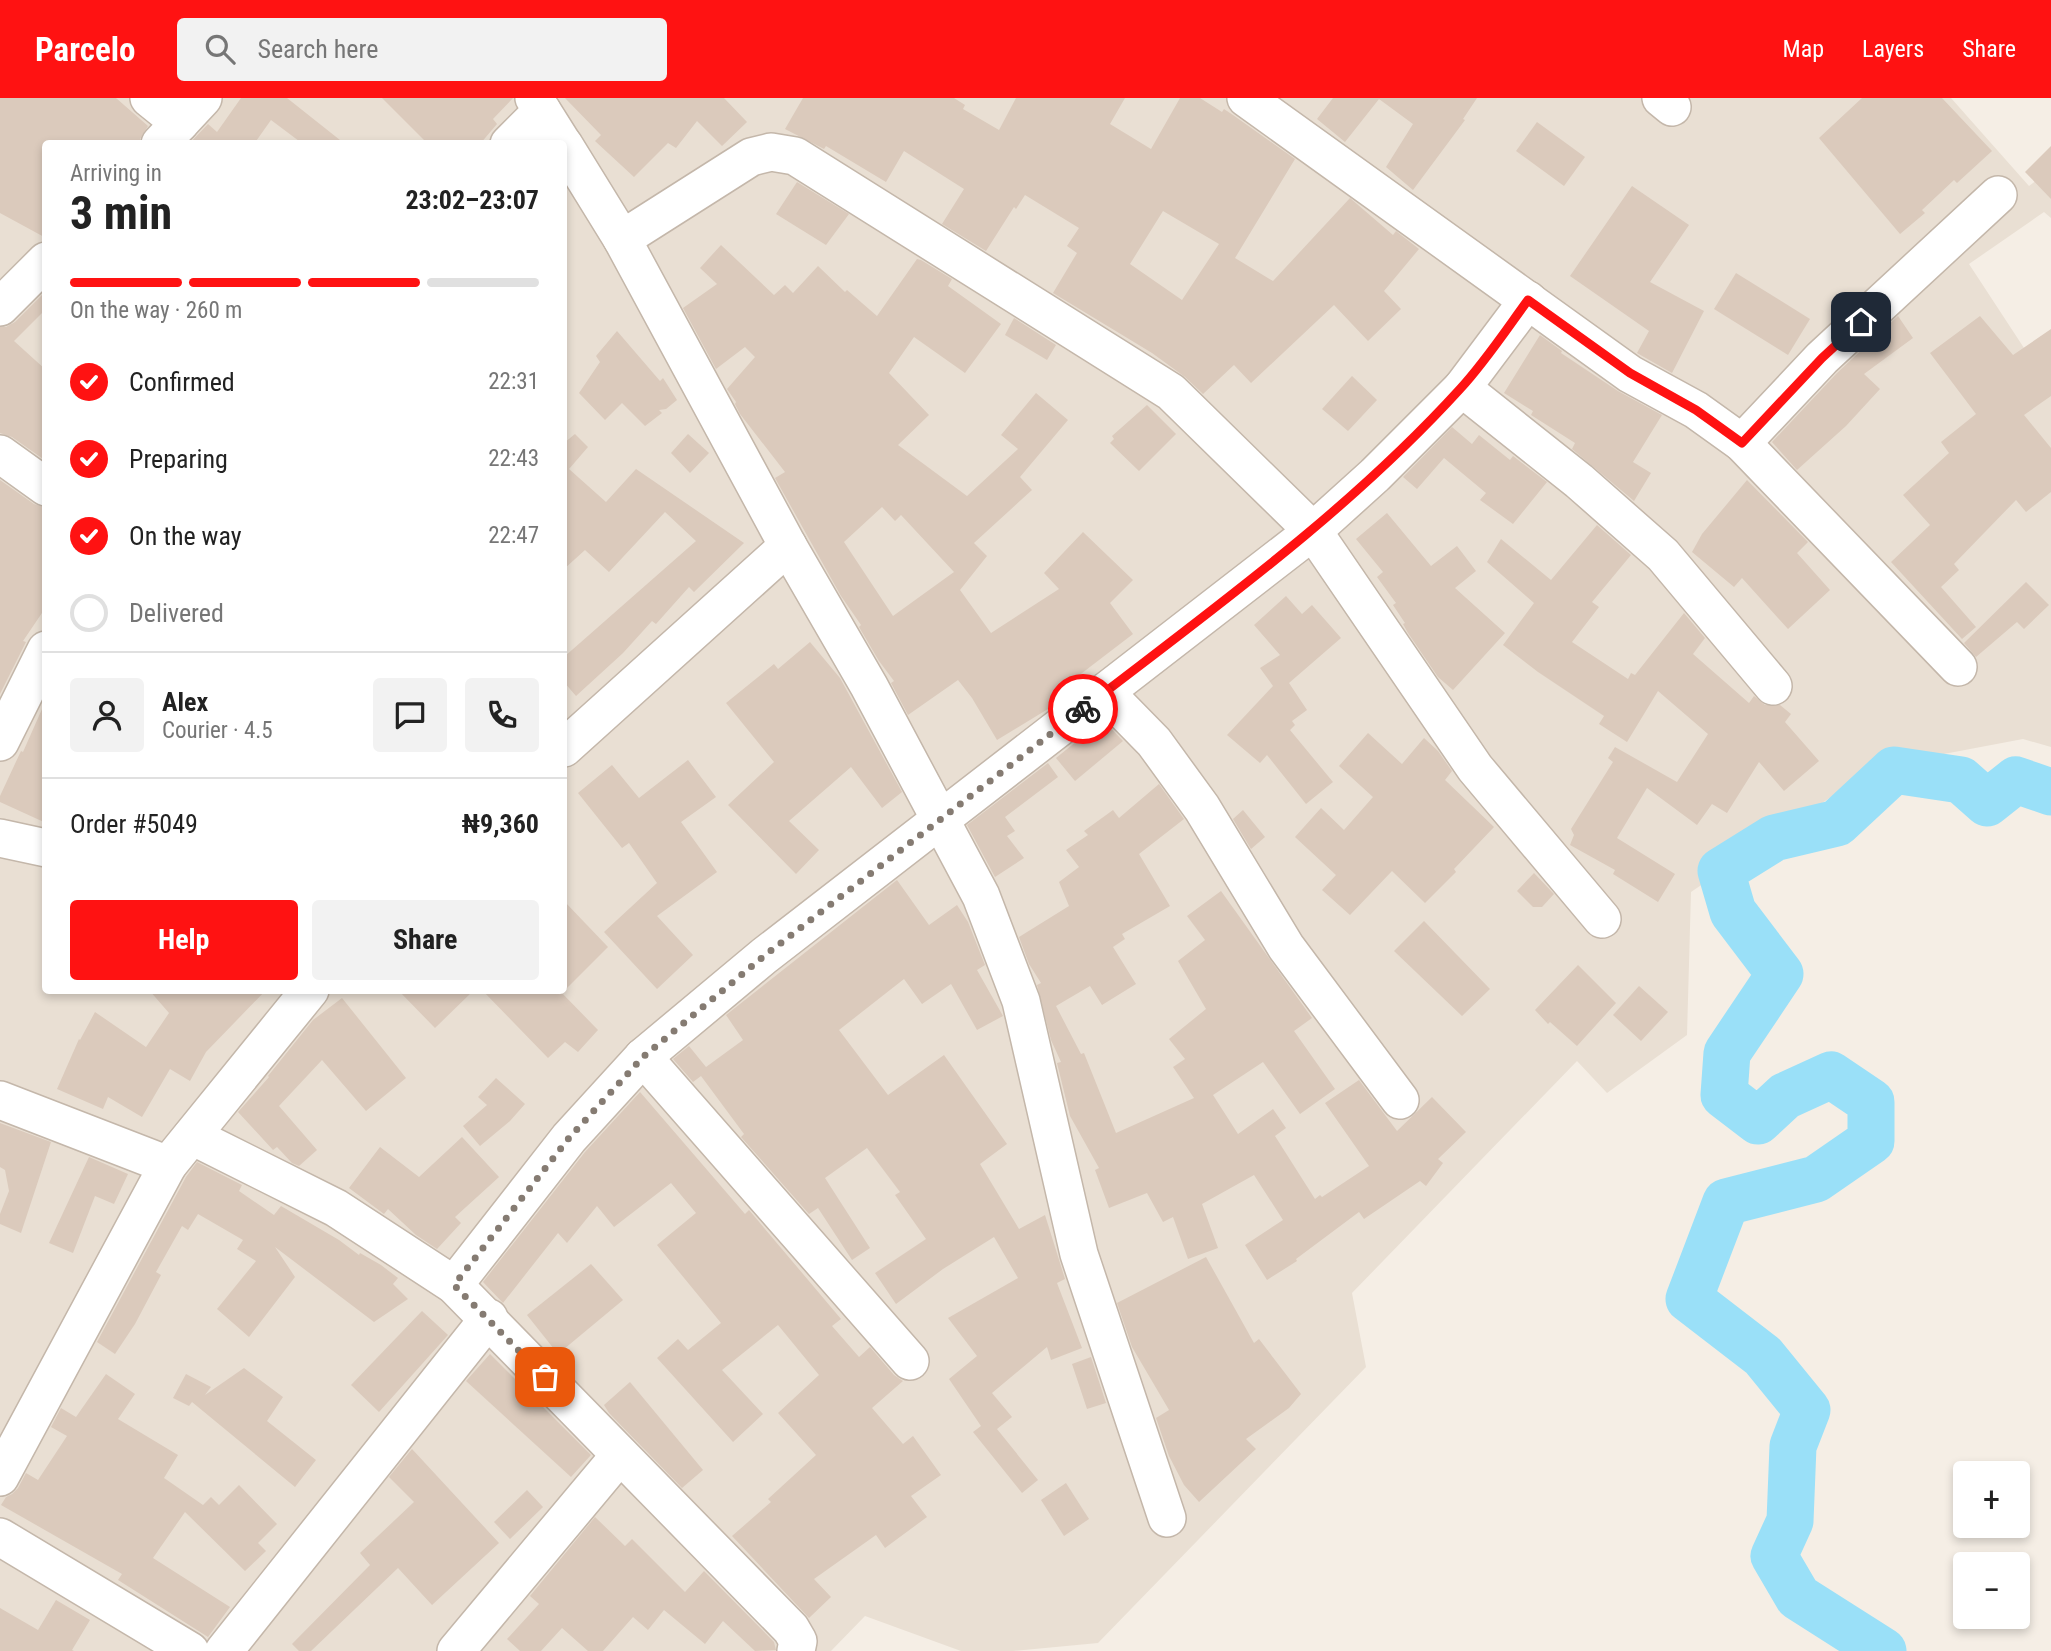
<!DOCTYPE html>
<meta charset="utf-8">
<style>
body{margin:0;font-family:"Roboto Condensed",sans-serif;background:#f2f2f2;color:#222;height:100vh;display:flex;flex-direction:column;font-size:26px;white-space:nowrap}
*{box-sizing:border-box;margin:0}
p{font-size:23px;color:#767676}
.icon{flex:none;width:38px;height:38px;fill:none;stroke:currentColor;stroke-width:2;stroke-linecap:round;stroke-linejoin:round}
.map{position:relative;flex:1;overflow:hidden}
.side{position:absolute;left:42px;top:42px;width:525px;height:854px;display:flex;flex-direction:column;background:#fff;border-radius:7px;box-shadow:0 4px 10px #0003}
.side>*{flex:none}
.buttons{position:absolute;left:1953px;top:1363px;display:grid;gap:14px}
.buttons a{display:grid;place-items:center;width:77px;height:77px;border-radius:7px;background:#fff;box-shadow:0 4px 10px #0003;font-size:35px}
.pin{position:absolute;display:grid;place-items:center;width:60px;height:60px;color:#fff;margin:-30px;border-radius:14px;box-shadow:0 4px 10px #0006}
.courier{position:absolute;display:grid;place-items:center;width:70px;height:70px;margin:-35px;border:5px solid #ff1212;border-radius:50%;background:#fff;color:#222;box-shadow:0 2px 9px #0007}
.overview em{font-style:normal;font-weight:700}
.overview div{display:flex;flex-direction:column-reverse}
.overview{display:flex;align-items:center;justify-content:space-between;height:119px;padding:0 28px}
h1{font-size:46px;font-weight:700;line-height:52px}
.bar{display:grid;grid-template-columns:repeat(4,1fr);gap:10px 7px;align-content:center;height:84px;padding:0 28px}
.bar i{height:9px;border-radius:5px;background:#e0e0e0}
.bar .active{background:#ff1212}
.bar p{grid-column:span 4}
.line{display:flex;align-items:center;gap:18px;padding:0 28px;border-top:2px solid #e0e0e0}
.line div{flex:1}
.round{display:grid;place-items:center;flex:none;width:74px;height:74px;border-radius:7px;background:#f2f2f2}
ol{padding:0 28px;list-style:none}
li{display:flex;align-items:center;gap:21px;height:77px}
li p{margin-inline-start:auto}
li .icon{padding:7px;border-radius:50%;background:#ff1212;color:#fff;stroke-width:4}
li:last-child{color:#767676}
li i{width:38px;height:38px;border:4px solid #e0e0e0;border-radius:50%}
.cta{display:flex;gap:14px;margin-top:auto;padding:14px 28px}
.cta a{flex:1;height:80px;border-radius:7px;background:#ff1212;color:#fff;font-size:28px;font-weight:700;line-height:80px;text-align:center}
.cta a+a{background:#f2f2f2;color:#222}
header{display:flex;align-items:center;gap:42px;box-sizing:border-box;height:98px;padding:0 35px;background:#ff1212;color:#fff}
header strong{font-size:33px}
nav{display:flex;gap:38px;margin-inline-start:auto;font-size:24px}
.search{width:490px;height:63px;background:#f2f2f2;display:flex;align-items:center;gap:18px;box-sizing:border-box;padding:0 24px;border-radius:7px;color:#767676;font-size:26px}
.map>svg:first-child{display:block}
.residential{fill:#e9dfd3;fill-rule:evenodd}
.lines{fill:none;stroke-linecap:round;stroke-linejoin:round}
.river{stroke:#9ae0f8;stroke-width:47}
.building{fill:#dbcabc;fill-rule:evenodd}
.minor-casing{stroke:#c4b7aa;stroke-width:40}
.minor{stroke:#fff;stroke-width:37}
.done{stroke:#857b72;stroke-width:7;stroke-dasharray:0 12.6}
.route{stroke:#ff1212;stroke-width:9}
</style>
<header>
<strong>Parcelo</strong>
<div class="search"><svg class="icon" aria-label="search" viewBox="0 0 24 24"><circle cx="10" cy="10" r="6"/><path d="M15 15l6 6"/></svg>Search here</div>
<nav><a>Map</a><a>Layers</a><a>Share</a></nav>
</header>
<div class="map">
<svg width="2051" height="1553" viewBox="0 0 2051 1553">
<rect width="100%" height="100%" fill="#f5eee5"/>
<!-- residential -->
<g class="residential">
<path d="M0,0H1951L2029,88L2051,71V120L2044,114L1969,166L2039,273L2051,265V649L2023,641L1875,669L1691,794L1687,937L1607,995L1577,963L1352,1195L1366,1269L1098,1545L1013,1553H961L865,1518L831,1553H215L0,1419ZM46,46H564V892H46Z"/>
<path d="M0,1453L166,1553H0Z"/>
</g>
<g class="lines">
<!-- river -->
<path class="river" d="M1883,1553L1798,1499L1774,1458L1790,1423L1793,1348L1807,1312L1763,1258L1689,1201L1726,1104L1816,1081L1871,1043V1004L1831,977L1785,998L1758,1023L1724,997L1727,955L1780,876L1733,814L1721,773L1774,740L1837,725L1894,672L1961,682L1987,705L2016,682L2051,694"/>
</g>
<!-- building -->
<g class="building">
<path d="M0,0H116L148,28L140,41V46H46V140L0,115Z"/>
<path d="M241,0H287L345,46H303L271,22L254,46H189L208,26L217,34Z"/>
<path d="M382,0H513L493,21L497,26L480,46H428Z"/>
<path d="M565,0H724L747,24L722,48L697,23L676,50L668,45L634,79L595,43L601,37Z"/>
<path d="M803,0H954L965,7L963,11L999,32L1016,0H1125L1110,26L1151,51L1180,0H1200L1222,14L1224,11L1233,17L1295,61L1235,160L1273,183L1350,100L1393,137L1396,133L1419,151L1384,193L1401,211L1368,243L1334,207L1251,285L1234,267L1203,296L1185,279L1152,255L1053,195L1077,155L1067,148L1079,130L1025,97L1016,111L1014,109L986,153L942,126L964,91L904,53L886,84L826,48L824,51L785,31ZM1163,113L1219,146L1182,202L1130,166Z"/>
<path d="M1333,0H1477L1463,21L1465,22L1413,92L1386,69L1413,26L1379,1L1345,44L1317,21Z"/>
<path d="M1862,0H1942L1992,53L1957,85L1954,82L1922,112L1925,115L1900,136L1819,40Z"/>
<path d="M1537,24L1585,59L1564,88L1516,53Z"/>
<path d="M2051,48V101L2025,74Z"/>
<path d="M797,84L849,116L826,147L776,116Z"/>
<path d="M1632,88L1689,127L1650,184L1704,213L1672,275L1637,255L1649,233L1570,178Z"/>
<path d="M721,147L774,197L785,187L793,195L818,168L845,194L847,192L877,218L917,161L921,162L952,181L948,188L1001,226L965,275L914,239L889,275L929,317L898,347L967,398L1018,351L1001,337L1036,295L1068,322L1020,379L1032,392L974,445L987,458L960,492L991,535L1059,491L1044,475L1083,434L1133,482L1110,505L1133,536L1069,585L1074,592L1048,611L997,642L972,600L958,582L908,617L891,585L894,583L879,563L859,529L861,527L841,498L775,380L785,374L740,316L735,306L736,304L727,291L755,259L745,249L716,271L683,210L717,186L700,170ZM882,409L895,423L901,417L954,474L893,518L844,444Z"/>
<path d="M1736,175L1810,221L1788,257L1714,211Z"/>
<path d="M45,194L46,211L14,243L46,272V363L12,339L0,335V229H6L15,224Z"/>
<path d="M1898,218L1913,240L1864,276L1880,291L1846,328L1797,372L1772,344L1837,275Z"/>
<path d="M1980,218L2013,257L2051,231V298L2024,317L2051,350V394L2026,414L2016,402L1954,466L1959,472L1941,489L1976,529L1962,541L1891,464L1930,427L1903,397L1949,355L1941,344L1976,316L1930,255Z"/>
<path d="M1014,220L1056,247L1047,262L1005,237Z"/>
<path d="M617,233L660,283L663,280L677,302L666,311L659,312L662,315L645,328L622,305L605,322L579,295L600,264L596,258Z"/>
<path d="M1540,237L1562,253L1561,255L1618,293L1662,317L1633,364L1651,375L1634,403L1572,351L1575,345L1531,317L1533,313L1504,295Z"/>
<path d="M1352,278L1377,302L1348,333L1322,311Z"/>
<path d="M1147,307L1176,336L1139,373L1110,345L1114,341L1112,338Z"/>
<path d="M1452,329L1472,346L1479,337L1510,362L1513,358L1547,384L1513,426L1480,402L1486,395L1444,360L1417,391L1403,379Z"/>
<path d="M575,336L588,349L569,371L606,404L636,371L744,445L694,494L689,489L656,526L652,523L623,555L576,598L564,584V559L696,443L665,414L609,474L585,452L564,471V345Z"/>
<path d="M688,336L709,355L690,375L671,355Z"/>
<path d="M0,382L34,406L46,410V509L23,543L26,544L0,596Z"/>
<path d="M1747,382L1808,444L1797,455L1830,492L1788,531L1742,480L1734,489L1692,454L1702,436Z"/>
<path d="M1387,415L1431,468L1457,448L1476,473L1455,490L1505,535L1453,592L1438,579L1408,535L1403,526L1405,525L1393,507L1396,505L1377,479L1383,474L1356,441Z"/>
<path d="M1597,427L1631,457L1592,504L1599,509L1572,544L1628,581L1631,575L1635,577L1684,515L1705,540L1693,556L1749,605L1754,598L1765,607H1780L1791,616L1785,624L1819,663L1784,693L1759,664L1727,715L1712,706L1697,727L1647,690L1617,740L1675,776L1658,804L1613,776L1615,772L1570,747L1574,737L1571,731L1613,664L1608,660L1615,649L1677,684L1708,636L1658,593L1627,644L1599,626L1604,618L1538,574L1503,547L1534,505L1487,464L1501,441L1551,482Z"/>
<path d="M2026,484L2049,507L2024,531L2017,524L1976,559L1964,545Z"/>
<path d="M1286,498L1302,516L1312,507L1341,540L1289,585L1307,612L1292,623L1295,627L1290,632L1333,684L1306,706L1267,657L1260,665L1227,637L1273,588L1260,570L1280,557L1254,527Z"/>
<path d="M810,544L840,580L902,694L882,710L851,669L789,723L819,752L796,776L728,707L774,664L726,605L774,566L778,571Z"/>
<path d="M46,602V725L0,704V698L21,653L23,654Z"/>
<path d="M1103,622L1123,643L1075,683L1056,660Z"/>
<path d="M1368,635L1402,666L1424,640L1438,653L1452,673L1445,682L1494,729L1454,771L1456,774L1425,805L1392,773L1350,817L1322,792L1336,777L1295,739L1321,710L1344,732L1373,699L1339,668Z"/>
<path d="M688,662L716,699L681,724L717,774L657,818L693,857L657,891L604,834L657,785L629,745L622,750L578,695L612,667L639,700Z"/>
<path d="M1048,665L1058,679L1005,719L1015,733L1007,738L1024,760L995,779L967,727Z"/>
<path d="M1159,686L1184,721L1139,756L1170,808L1122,836L1125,841L1113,849L1136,886L1102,907L1090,888L1056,908L1081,956L1084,955L1116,1035L1194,1000L1173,969L1185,961L1169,941L1206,911L1178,863L1205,842L1187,818L1221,793L1312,920L1294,933L1335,991L1300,1016L1263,964L1213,997L1238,1036L1273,1011L1286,1030L1275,1038L1315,1101L1320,1097L1322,1099L1369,1068L1325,1005L1359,982L1397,1033L1432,999L1466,1034L1438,1061L1443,1065L1426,1088L1420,1083L1364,1121L1359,1114L1296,1161L1297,1163L1267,1182L1245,1147L1283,1122L1254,1077L1202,1106L1218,1150L1188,1161L1173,1119L1163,1124L1147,1095L1109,1110L1095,1072L1099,1070L1070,1018L1057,965L1061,964L1051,942L1037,887L1041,885L1029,866L1019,839L1069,808L1059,784L1079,769L1066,752L1088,737L1084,733L1113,712L1119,720Z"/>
<path d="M1243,712L1265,739L1251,751L1233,721Z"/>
<path d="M1534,775L1554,796L1542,809H1533L1517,793Z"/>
<path d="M897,782L929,827L957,807L968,824L985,867L977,872L1003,918L977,932L951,886L922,906L904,881L839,932L888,997L944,957L1007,1046L980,1066L1019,1131L1045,1117L1065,1181L1057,1185L1082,1250L1051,1262L1047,1249L992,1295L1012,1319L997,1331L1038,1382L1022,1395L973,1334L981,1328L949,1281L977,1258L948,1220L1018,1180L994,1139L943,1171L896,1206L875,1175L926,1141L895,1097L900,1094L867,1050L825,1080L870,1150L852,1162L818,1110L809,1116L741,1039L744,1036L701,978L693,984L673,961L689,948L706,969L743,942L726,917Z"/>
<path d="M564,803L608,849L564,893Z"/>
<path d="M1424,823L1490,891L1462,918L1394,853Z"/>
<path d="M1578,867L1616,905L1577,948L1550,924L1548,926L1535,912Z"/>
<path d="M1639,888L1668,914L1641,943L1613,917Z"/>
<path d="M149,892H266L206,954L190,983L170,971L142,1019L108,999L103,1011L57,991L79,941L80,942L95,914L146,949L169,915Z"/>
<path d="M398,892H474L435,930Z"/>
<path d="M482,892H559L598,932L578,954L565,944L548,960Z"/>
<path d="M342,900L406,980L366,1013L322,962L279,1008L317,1052L299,1068L292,1065L277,1049L273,1052L238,1014L269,979L268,978L313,922Z"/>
<path d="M496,980L525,1006L510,1023L480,1048L463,1028L487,1007L478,999Z"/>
<path d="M640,994L745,1116L749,1112L841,1221L832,1228L859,1259L870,1249L894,1277L903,1283L872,1310L903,1346L913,1338L941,1377L911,1398L927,1419L885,1450L876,1437L814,1481L831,1499L809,1520L732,1438L771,1404L768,1401L816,1357L778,1315L819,1277L778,1227L722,1272L763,1316L733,1344L657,1260L678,1241L688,1252L721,1225L657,1147L696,1115L671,1085L614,1129L597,1108L567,1145L558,1135L503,1205L483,1184L585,1054Z"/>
<path d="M0,1025L51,1044L21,1135L0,1126V1116L9,1093L5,1072L0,1069Z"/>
<path d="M462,1039L499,1079L455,1119L461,1125L437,1151L416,1137L388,1111L384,1116L349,1090L380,1049L419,1079Z"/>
<path d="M89,1059L128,1076L114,1106L95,1098L73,1155L49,1145Z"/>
<path d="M197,1064L242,1087L239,1093L274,1117L281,1108L339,1142L359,1157L360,1155L381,1167L398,1180L393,1186L408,1201L374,1224L275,1149L295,1179L249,1239L217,1211L256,1163L237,1151L243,1142L198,1116L188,1132L182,1128L156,1174L161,1177L135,1226L115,1256L97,1244L186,1079Z"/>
<path d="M1206,1159L1254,1245L1259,1241L1301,1296L1289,1310L1246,1341L1256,1351L1199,1404L1184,1387L1169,1358L1156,1320L1169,1312L1132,1249L1117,1205Z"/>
<path d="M591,1166L623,1202L558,1256L527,1217Z"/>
<path d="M422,1213L448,1237L379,1314L351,1287Z"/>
<path d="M490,1256L591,1357L571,1379L466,1283Z"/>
<path d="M1091,1259L1106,1305L1087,1311L1072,1266Z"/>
<path d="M244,1270L283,1299L267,1323L316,1362L295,1389L192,1304L189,1308L173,1300L186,1276L211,1289L205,1297Z"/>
<path d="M106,1276L135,1296L118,1321L178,1357L164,1380L167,1382L203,1407L211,1399L219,1407L239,1387L277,1426L258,1445L266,1453L245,1473L185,1414L153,1460L230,1509L208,1539L118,1482L122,1476L1,1407L6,1399L12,1396L18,1390L26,1375L38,1382L67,1338L51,1329L61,1310L76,1319Z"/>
<path d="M630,1284L703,1372L682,1390L609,1315L604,1307Z"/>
<path d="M412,1351L499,1445L432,1507L398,1470L311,1553H299L292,1546L370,1467L360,1455L414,1404L389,1379Z"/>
<path d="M1066,1385L1089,1421L1064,1438L1041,1402Z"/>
<path d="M527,1392L543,1409L510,1441L494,1424Z"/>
<path d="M595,1419L625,1448L632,1441L685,1494L704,1473L774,1544L776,1552L755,1553L723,1523L705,1546L664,1512L648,1532L633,1519L603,1553H588L562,1530L541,1553H520L507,1541L539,1506L530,1498Z"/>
<path d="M56,1502L90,1522L72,1552L74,1553H0V1510L38,1532Z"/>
</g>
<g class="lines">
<defs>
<g id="minor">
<path d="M149,0L180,25"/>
<path d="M534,0L563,46"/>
<path d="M1246,0L1630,276L1696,312L1742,345L1958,569"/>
<path d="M1661,0L1672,9"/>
<path d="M160,46L203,0"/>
<path d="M509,46L542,13"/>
<path d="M564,47L622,141L788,448L869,588L981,798L1021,903L1079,1156L1167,1420"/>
<path d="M622,141L751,59L771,54L795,58L1171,294L1313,433L1475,670L1602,821"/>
<path d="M0,209L46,163"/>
<path d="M1462,290L1579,383L1663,457L1773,588"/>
<path d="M1742,345L1822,260L1998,97"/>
<path d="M0,356L46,389"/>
<path d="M1105,594L1154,644L1202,710L1286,849L1400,1002"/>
<path d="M0,644L46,552"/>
<path d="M564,650L788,448"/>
<path d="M0,740L46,750"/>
<path d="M643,959L910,1263"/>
<path d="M0,1002L168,1067"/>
<path d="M192,1038L336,1110L454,1187L791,1531L798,1543L796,1553"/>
<path d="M454,1187L569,1040L643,959L764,858L1313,433L1375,377L1462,290L1528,202"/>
<path d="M0,1379L168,1067L310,892"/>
<path d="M0,1439L190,1553"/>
<path d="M224,1553L489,1220"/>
<path d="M456,1553L620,1357"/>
</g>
</defs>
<!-- minor casing -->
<use href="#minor" class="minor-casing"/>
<!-- minor -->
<use href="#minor" class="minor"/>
</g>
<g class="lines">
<!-- done -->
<path class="done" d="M545,1279L454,1187L569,1040L643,959L764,858L1083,611"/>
<!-- route -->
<path class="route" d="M1083,611C1214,510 1348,414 1460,291C1485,264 1506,232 1528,202L1630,275L1696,312L1742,345L1822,260L1861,224"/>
</g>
</svg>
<div class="buttons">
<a>+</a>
<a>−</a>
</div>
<div class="pin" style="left:545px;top:1279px;background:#ea580c"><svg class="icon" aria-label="bag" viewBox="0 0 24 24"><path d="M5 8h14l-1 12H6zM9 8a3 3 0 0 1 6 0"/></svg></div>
<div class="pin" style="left:1861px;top:224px;background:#1f2937"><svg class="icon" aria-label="home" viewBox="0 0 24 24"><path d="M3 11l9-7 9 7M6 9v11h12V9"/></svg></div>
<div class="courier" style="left:1083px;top:611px"><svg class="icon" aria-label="bike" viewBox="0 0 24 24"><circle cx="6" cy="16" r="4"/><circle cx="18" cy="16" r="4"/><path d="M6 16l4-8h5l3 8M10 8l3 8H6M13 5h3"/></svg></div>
<section class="side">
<div class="overview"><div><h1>3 min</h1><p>Arriving in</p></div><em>23:02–23:07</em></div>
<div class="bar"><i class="active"></i><i class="active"></i><i class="active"></i><i></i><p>On the way · 260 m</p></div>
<ol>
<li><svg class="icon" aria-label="check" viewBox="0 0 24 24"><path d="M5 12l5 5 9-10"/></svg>Confirmed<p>22:31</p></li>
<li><svg class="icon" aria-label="check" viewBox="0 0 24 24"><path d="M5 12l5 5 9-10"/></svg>Preparing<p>22:43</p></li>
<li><svg class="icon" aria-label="check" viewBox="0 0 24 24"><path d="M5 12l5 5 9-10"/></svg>On the way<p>22:47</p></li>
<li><i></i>Delivered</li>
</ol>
<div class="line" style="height:126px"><a class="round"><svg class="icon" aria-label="person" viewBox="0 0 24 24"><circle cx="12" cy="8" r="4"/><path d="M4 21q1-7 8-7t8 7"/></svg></a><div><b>Alex</b><p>Courier · 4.5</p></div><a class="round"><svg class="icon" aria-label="chat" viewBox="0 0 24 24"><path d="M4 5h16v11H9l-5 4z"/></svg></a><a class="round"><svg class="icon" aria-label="phone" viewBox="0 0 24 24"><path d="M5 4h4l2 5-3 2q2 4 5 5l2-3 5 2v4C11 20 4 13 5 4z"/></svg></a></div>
<div class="line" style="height:91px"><div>Order #5049</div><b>₦9,360</b></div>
<div class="cta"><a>Help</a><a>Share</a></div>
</section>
</div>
